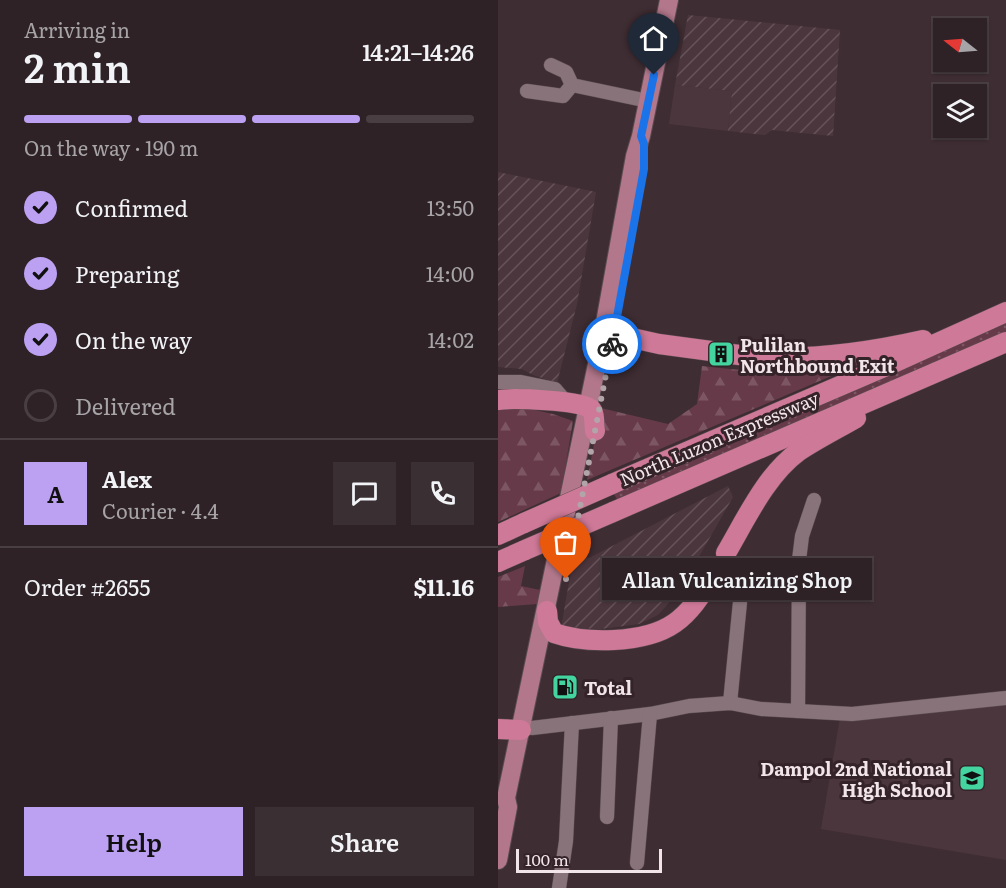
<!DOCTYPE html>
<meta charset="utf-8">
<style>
body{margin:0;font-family:Literata,serif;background:#3a2f32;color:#f1f3f6;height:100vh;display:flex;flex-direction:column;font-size:22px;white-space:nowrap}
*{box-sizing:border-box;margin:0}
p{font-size:20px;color:#a7a4a7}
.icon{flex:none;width:33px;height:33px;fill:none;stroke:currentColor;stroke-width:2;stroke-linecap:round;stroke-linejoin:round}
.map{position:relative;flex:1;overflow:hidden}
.details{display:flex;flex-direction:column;background:#2e2226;width:498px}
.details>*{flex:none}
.needle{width:39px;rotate:287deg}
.controls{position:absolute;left:435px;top:18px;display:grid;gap:12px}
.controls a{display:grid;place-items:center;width:54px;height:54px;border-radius:0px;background:#2e2226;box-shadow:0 2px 4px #0004,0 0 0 2px #493f43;font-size:30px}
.scale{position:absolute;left:18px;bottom:15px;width:146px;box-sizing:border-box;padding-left:6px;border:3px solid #f1e5e9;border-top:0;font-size:16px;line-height:21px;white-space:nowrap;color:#f1e5e9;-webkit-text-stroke:4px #342329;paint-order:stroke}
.pin{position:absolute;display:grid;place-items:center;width:51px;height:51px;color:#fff;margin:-62px -26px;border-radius:50% 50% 50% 0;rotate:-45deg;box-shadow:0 0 6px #0007}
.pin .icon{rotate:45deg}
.courier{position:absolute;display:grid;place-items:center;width:60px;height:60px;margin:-30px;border:4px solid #1a73e8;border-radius:50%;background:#fff;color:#222;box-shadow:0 2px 8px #0007}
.bubble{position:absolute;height:42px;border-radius:0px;background:#2e2226;box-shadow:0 2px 4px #0004,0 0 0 2px #493f43;font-size:20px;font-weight:600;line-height:42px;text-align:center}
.summary em{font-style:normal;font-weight:600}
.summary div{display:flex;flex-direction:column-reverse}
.summary{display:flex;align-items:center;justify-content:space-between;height:102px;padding:0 24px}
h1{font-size:39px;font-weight:600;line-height:45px}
.bar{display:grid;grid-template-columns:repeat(4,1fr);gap:9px 6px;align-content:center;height:72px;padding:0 24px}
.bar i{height:8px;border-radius:4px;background:#493f43}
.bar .active{background:#bca0f2}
.bar p{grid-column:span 4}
.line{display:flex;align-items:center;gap:15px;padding:0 24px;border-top:2px solid #493f43}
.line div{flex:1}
.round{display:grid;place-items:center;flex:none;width:63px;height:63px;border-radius:0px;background:#3a2f32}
ol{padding:0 24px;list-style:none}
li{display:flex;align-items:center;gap:18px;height:66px}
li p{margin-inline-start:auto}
li .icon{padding:6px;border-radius:50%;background:#bca0f2;color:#111;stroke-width:4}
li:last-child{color:#a7a4a7}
li i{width:33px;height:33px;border:3px solid #493f43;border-radius:50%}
.button{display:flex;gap:12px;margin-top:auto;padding:12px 24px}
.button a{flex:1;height:69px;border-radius:0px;background:#bca0f2;color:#111;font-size:24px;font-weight:600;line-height:69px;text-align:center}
.button a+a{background:#3a2f32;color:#f1f3f6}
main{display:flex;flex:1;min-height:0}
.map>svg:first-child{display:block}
.built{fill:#4c363d}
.industrial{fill:url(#industrial-furrows)}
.grass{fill:url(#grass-dots)}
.forest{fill:url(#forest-firs)}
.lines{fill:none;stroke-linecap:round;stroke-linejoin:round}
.minor-casing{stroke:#5a4b50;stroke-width:15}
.major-casing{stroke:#5a4b50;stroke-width:20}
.highway-casing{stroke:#5a4b50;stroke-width:21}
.minor{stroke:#877379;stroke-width:14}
.major{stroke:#b2778b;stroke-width:18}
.highway{stroke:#ce7997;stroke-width:20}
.highway-bridge-casing{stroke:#5a4b50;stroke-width:21;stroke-linecap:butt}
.highway-bridge{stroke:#ce7997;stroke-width:20}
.done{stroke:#b2a5a9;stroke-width:6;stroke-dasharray:0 10.8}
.route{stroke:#1a73e8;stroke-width:8}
.labels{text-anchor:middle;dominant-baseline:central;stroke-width:6;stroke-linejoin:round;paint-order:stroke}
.poi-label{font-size:18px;font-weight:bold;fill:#f1e5e9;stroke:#342329;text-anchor:start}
.street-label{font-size:18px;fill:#f1e5e9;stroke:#342329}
</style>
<main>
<section class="details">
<div class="summary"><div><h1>2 min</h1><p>Arriving in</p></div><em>14:21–14:26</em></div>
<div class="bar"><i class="active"></i><i class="active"></i><i class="active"></i><i></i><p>On the way · 190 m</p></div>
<ol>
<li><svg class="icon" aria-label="check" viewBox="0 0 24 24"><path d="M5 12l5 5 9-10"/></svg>Confirmed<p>13:50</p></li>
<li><svg class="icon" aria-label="check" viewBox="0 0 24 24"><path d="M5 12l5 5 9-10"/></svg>Preparing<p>14:00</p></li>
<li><svg class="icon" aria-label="check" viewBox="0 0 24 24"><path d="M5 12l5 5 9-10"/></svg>On the way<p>14:02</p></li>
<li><i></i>Delivered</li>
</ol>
<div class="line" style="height:108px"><b class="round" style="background:#bca0f2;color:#111">A</b><div><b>Alex</b><p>Courier · 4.4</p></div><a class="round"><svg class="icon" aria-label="chat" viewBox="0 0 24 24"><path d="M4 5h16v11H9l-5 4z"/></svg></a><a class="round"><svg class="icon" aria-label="phone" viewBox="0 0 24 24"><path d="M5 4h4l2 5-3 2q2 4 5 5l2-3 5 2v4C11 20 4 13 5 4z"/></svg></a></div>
<div class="line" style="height:78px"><div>Order #2655</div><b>$11.16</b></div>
<div class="button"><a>Help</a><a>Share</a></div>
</section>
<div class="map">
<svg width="508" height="888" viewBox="0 0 508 888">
<defs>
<pattern id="industrial-furrows" width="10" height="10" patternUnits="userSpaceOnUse" patternTransform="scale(1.5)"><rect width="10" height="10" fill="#4c363d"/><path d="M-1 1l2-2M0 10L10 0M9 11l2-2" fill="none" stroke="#665359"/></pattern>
<pattern id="grass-dots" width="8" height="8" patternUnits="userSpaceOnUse" patternTransform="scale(1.5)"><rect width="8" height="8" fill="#673a49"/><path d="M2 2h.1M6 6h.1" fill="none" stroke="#7d5663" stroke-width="1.8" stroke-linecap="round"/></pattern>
<pattern id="forest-firs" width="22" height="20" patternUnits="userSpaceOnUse" patternTransform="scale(1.5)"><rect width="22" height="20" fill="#673a49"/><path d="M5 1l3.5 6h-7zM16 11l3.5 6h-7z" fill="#7d5663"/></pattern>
</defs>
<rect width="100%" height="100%" fill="#3e2d33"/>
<!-- built -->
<g class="built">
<path d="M177,85L234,91L230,131L171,124Z"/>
<path d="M508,704V860L323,829L342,718L427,713Z"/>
</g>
<!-- industrial -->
<g class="industrial">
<path d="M190,15L342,30L335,136L274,130L267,135L230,131L234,91L177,85Z"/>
<path d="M0,172L98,192L79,304L59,383L35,375L24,369L0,367Z"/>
<path d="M230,486L235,497L190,576L176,597L160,615L141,624L103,629L63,628L75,559L91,558Z"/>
</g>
<!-- grass -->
<path class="grass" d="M508,323V333L120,501L116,494Z"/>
<!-- forest -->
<g class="forest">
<path d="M385,354L89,480L103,408L170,424L199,404L204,366C230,369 257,372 283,371C317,368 352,361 385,354Z"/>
<path d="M28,408L55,414L75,421L63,493L0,522V409Z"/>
<path d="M27,566L23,586L42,590L39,604L0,607V577Z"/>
</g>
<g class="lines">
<defs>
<g id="minor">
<path d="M53,65L68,72L74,85L150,101"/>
<path d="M29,91L65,96L74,85"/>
<path d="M0,382H23L57,389L69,403"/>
<path d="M232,703L242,602"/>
<path d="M300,711L301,560L304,536L316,500"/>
<path d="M34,728L152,714L191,706L232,703L263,709L354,714L508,698"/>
<path d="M109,817L113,718"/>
<path d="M139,863L152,714"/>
<path d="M61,888L68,841L74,723"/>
</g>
<path id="major" d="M0,860L10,807L8,798L103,345L137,156L143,136L171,0"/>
<g id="highway">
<path d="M103,345L116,334L161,344L213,351"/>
<path d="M233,354C297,363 363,354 425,340"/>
<path d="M0,400C14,398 84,400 93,409C97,413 96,425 97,431"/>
<path d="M114,484L393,364L508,312"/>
<path d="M115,512L508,342"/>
<path d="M0,535L26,523"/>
<path d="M228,553C248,519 268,475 301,451C319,439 339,429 358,418"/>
<path d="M0,562L27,550"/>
<path d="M49,611L50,622L56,633C76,640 96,641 116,640C171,637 189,620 216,574"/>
<path d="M0,729L23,730"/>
</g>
</defs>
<!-- minor casing -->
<use href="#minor" class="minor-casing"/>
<!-- major casing -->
<use href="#major" class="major-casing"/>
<!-- highway casing -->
<use href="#highway" class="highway-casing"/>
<!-- minor -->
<use href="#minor" class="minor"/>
<!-- major -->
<use href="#major" class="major"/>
<!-- highway -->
<use href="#highway" class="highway"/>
<defs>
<g id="highway-bridge">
<path d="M26,523L114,484"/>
<path d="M27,550L115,512"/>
</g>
</defs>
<!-- highway-bridge casing -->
<use href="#highway-bridge" class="highway-bridge-casing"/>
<!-- highway-bridge -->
<use href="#highway-bridge" class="highway-bridge"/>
</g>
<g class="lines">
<!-- done -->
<path class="done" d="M68,579L114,344"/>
<!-- route -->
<path class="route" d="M114,344L146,169V144L143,136L156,75"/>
</g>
<!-- icons -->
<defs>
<symbol id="building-square" viewBox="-11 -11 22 22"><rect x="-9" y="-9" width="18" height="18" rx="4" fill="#43d4a0" stroke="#342329"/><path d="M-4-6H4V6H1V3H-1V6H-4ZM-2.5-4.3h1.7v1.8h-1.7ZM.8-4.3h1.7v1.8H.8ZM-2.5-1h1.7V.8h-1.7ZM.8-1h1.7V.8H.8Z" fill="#111"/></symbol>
<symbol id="fuel-square" viewBox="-11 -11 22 22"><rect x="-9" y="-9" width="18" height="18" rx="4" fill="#43d4a0" stroke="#342329"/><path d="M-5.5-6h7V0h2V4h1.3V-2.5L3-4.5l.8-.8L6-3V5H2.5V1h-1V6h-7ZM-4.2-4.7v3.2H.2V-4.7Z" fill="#111"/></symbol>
<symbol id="school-square" viewBox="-11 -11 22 22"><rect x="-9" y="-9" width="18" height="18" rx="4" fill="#43d4a0" stroke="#342329"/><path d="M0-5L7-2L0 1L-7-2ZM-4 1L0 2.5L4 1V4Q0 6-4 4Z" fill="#111"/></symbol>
</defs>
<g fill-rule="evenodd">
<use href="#building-square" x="208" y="339" width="30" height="30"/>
<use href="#fuel-square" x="52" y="672" width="30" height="30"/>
<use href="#school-square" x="459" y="763" width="30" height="30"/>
</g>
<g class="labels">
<!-- poi labels -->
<g class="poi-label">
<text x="242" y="344">Pulilan<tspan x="242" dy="21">Northbound Exit</tspan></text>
<text x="86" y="687">Total</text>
<text x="454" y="768" text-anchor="end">Dampol 2nd National<tspan x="454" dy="21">High School</tspan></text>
</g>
<!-- street labels -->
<g class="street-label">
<text transform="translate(221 438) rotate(-23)">North Luzon Expressway</text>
</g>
</g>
</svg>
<div class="controls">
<a><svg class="needle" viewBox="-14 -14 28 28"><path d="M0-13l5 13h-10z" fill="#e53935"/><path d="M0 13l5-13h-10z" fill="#a7a4a7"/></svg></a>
<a><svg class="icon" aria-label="layers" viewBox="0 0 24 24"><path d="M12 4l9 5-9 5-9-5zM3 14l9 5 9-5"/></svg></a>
</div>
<div class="scale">100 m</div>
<div class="pin" style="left:68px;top:579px;background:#ea580c"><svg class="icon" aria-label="bag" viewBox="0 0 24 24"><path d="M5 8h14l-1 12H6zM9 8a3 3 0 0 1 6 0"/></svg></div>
<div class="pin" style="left:156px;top:75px;background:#1f2937"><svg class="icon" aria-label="home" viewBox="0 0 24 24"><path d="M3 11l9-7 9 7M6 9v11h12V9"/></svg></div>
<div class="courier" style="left:114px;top:344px"><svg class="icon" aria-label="bike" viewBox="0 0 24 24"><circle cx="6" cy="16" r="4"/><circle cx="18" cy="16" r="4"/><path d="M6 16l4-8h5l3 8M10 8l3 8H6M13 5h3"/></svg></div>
<div class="bubble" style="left:104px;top:558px;width:270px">Allan Vulcanizing Shop</div>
</div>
</main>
